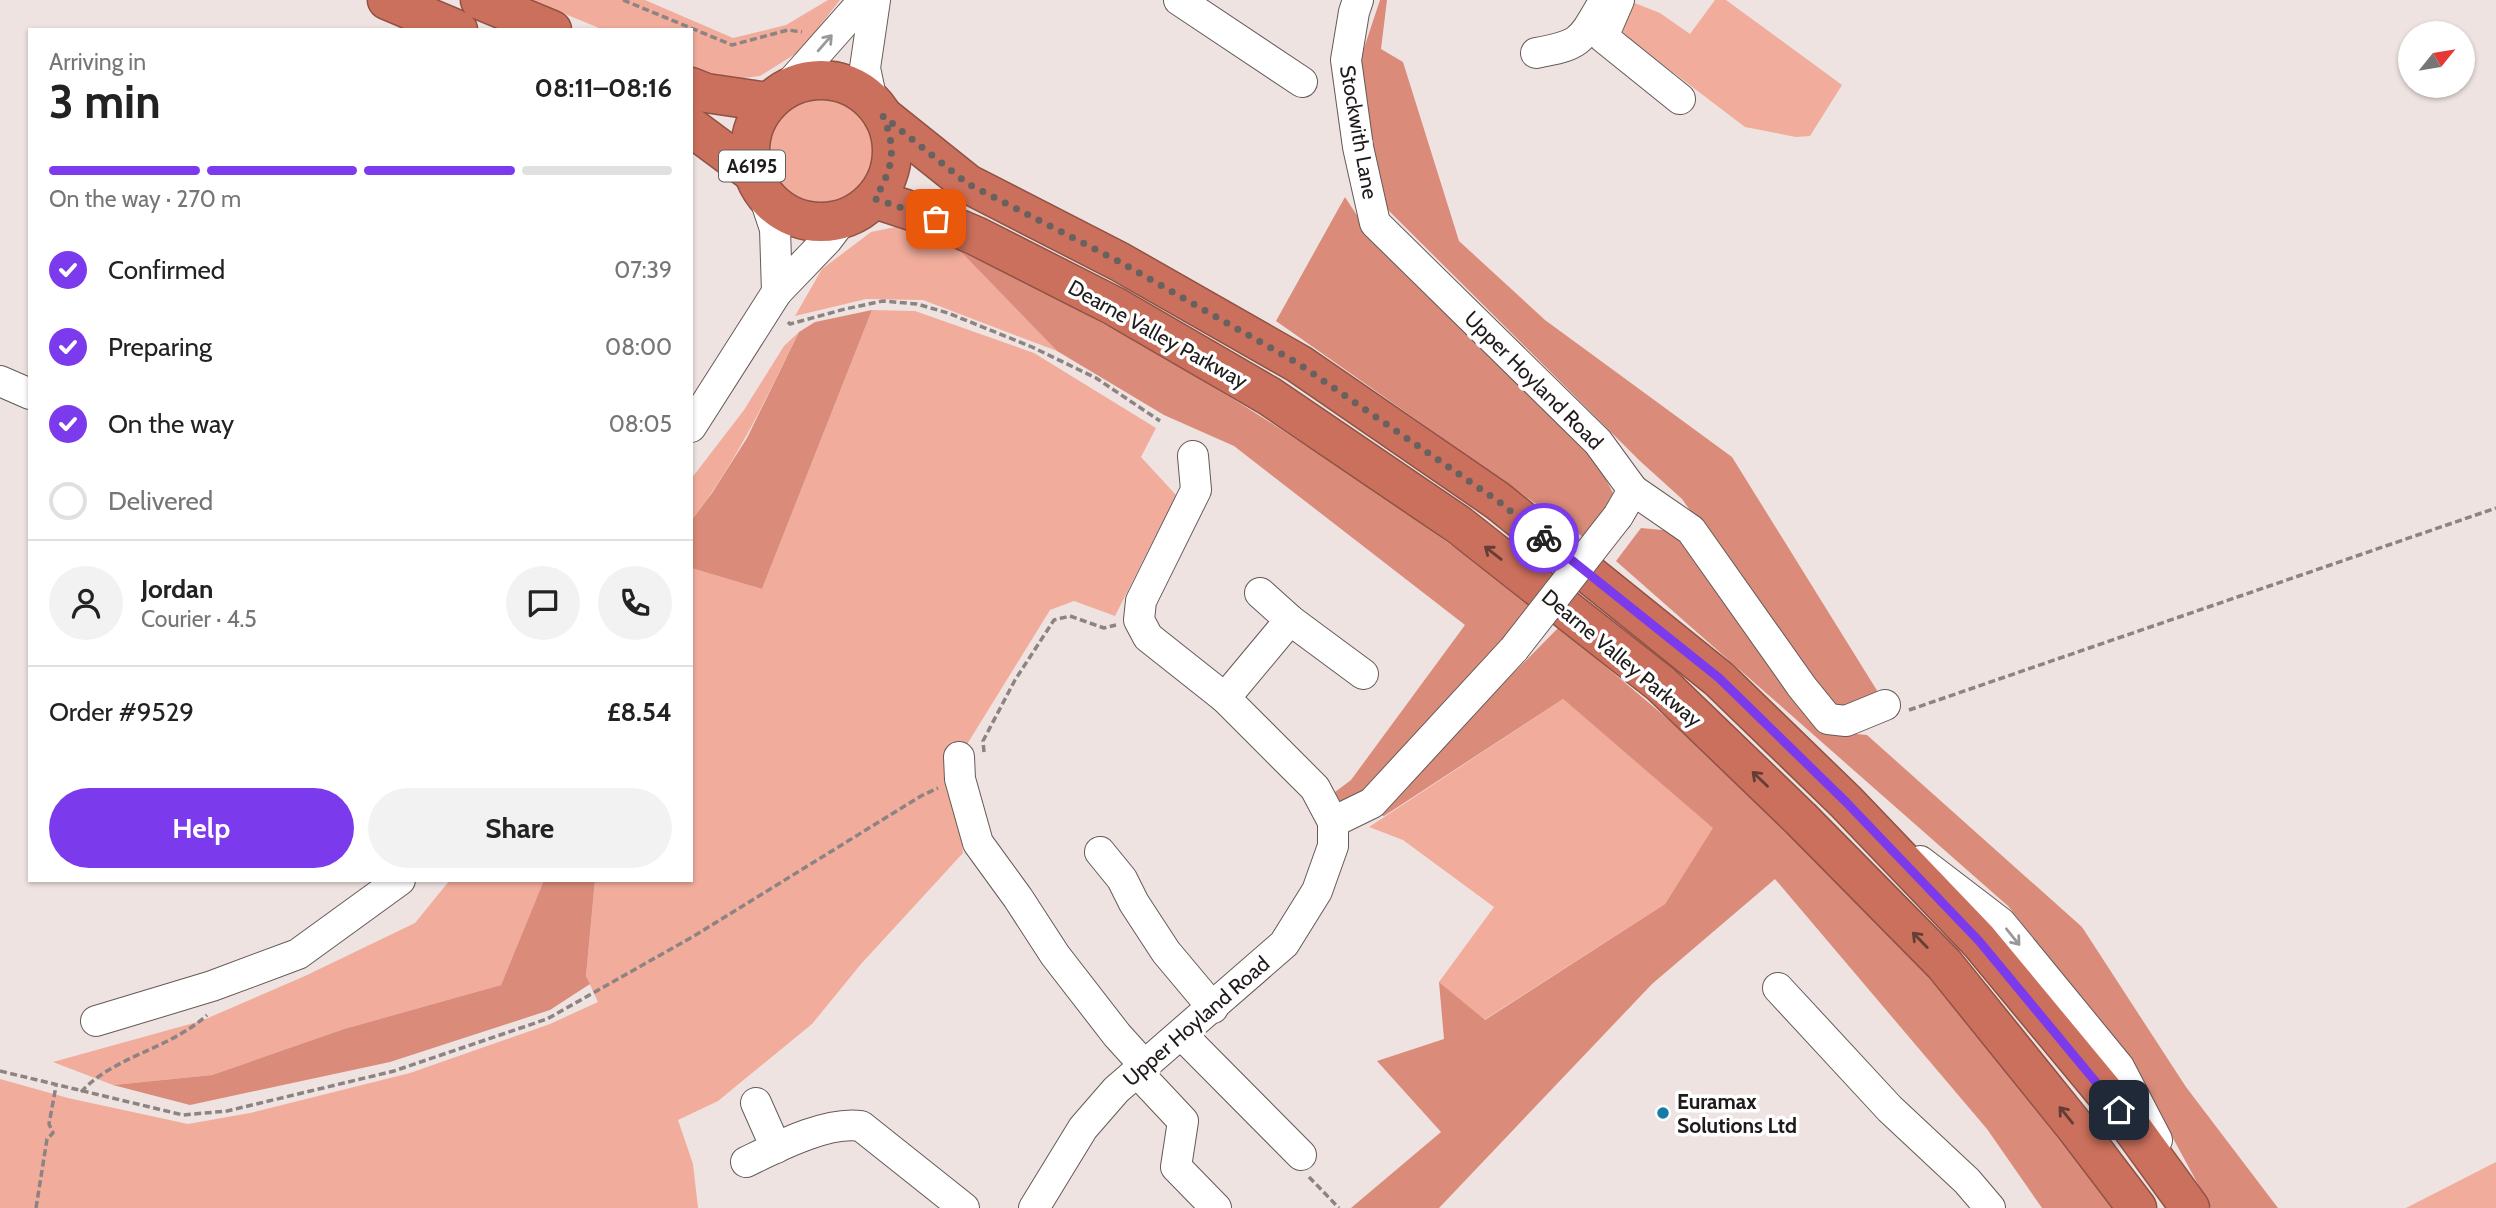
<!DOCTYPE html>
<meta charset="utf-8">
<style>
body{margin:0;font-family:Cabin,sans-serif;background:#f2f2f2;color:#222;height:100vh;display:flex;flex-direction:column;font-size:26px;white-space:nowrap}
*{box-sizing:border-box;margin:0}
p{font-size:23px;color:#767676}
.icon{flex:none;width:38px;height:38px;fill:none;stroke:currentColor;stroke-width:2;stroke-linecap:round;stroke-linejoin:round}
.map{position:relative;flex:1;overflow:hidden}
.sheet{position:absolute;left:28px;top:28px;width:665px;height:854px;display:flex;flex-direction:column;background:#fff;border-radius:0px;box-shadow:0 2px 5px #0004}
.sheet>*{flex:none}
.needle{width:46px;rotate:60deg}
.tools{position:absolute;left:2398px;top:21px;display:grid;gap:14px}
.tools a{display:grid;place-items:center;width:77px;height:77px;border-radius:50%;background:#fff;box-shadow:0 2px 5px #0004;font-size:35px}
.pin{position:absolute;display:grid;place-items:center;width:60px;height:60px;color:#fff;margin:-30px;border-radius:14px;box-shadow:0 4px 10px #0006}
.courier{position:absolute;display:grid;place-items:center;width:70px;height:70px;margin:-35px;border:5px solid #7c3aed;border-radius:50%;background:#fff;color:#222;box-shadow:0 2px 9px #0007}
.summary em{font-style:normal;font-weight:800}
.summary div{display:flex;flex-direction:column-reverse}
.summary{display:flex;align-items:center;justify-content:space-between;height:119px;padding:0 21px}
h1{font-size:46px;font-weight:800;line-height:52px}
.bar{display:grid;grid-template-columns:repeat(4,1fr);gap:10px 7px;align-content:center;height:84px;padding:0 21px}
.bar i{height:9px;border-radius:5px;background:#e0e0e0}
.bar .on{background:#7c3aed}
.bar p{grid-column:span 4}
.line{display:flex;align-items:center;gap:18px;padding:0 21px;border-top:2px solid #e0e0e0}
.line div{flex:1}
.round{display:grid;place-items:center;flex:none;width:74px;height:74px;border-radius:37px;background:#f2f2f2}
ol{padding:0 21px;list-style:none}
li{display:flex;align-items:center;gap:21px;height:77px}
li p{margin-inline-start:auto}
li .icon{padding:7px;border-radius:50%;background:#7c3aed;color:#fff;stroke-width:4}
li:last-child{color:#767676}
li i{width:38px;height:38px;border:4px solid #e0e0e0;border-radius:50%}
.primary-button{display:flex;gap:14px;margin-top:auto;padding:14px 21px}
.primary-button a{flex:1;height:80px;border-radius:42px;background:#7c3aed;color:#fff;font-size:28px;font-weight:800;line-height:80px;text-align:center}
.primary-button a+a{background:#f2f2f2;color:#222}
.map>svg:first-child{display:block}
.green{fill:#f1ac9c}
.forest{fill:#db8b79}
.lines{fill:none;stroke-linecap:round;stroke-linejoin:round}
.minor-casing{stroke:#645a58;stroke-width:32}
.highway-casing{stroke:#8f5245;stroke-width:41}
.path{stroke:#8c8482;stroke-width:3.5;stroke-dasharray:7 3.5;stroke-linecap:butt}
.minor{stroke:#fff;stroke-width:30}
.highway{stroke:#cb705c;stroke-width:38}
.minor-bridge-casing{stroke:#645a58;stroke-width:32;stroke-linecap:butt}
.minor-bridge{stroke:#fff;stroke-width:30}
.oneway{stroke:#9a9898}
.oneway2{stroke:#643d34}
.done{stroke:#67615f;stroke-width:7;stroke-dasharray:0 12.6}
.route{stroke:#7c3aed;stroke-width:9}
.poi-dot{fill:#147ca6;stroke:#fff;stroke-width:2.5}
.labels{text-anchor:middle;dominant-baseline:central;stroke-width:7;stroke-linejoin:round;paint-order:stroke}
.shield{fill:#fff;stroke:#625f5f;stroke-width:2}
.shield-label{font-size:19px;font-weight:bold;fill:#1f1b1a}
.street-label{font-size:21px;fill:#1f1b1a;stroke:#fff}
.poi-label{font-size:21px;font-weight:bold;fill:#1f1b1a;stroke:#fff;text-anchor:start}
</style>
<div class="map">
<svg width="2496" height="1208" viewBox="0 0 2496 1208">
<rect width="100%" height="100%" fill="#eee3e0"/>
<!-- green -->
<g class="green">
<path d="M531,0H645L733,38L786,25L828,0H840L800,51L760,76L727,80L691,66V30H604Z"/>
<path d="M1715,0H1726L1842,85L1810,136L1796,137L1745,127L1616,29L1632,2L1660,13L1690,34Z"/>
<circle cx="821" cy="149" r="54"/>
<path d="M910,224L960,251L1057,351L923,300L866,299L795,316L822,269L871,232Z"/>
<path d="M872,310L915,311L1034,353L1156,428L1141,457L1176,495L1115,616L1074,601L1050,610L953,767L963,853L861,964L812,1024L718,1101L678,1120L693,1164L698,1208H0V1079L68,1098L188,1124L250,1113L410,1073L550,1024L598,1002L586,976L595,880H691V568L762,589Z"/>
<path d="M799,332C766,398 737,462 691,521V479L744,410L784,346Z"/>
<path d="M1563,699L1714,828L1665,904L1484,1020L1439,982L1494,907L1403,840L1369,827Z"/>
<path d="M450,880H544L501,985L344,1029L212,1075L113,1085L53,1062L201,1021L305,976L415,923Z"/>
<path d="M2496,1162V1208H2406Z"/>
</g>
<!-- forest -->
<g class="forest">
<path d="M1380,0H1387L1381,49L1403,62L1459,241L1545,320L1732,457L1881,697L1860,709L1831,708L1682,499L1640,461L1379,201L1359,63Z"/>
<path d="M1345,197L1375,243L1590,449L1613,493L1586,539L1276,321Z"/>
<path d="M960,251C1164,346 1353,470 1533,605L1369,797L1343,807L1335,792L1351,780L1465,625L1234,446L1164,415L1057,351Z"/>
<path d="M872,310L762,589L691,568V521L712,493L747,438L799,332L815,322Z"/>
<path d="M1641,528L1673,531L1811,711L1837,732L1867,735L2082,927L2186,1087L2278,1208H2211L2126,1052L2008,906L1616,561Z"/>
<path d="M1559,627L1764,800L1929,976L2068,1139L2115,1208H2042L1987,1129L1775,879L1652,984L1439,1208H1351L1441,1132L1377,1061L1444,1039L1439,982L1485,1020L1665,904L1713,828L1563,699L1384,816L1374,814Z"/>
<path d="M544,880H595L586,976L590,984L550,1010L390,1062L190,1105L113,1085L212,1075L344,1029L501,985Z"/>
</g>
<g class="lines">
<defs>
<g id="minor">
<path d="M1179,0L1302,82"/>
<path d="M1358,0L1354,12L1346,60L1358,147L1375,223L1598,442L1633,490L1618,516"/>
<path d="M1619,0L1603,37L1680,99"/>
<path d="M1536,53C1581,45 1581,41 1603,3"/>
<path d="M787,87L864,0"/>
<path d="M872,101L865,68L875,0"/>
<path d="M777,292L827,240L843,219"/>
<path d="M0,381L30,394"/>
<path d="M691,427L777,292L775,229L763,193"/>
<path d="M1633,490L1691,530L1802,687L1828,719L1846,721L1885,705"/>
<path d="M1260,593L1290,620L1363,674"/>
<path d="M1225,698L1290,620"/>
<path d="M959,757L960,779L978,843L1018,898L1055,955L1117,1035L1145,1066"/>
<path d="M1333,822L1372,803L1514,649"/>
<path d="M1100,852L1122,879L1134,903L1166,952L1213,1008"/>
<path d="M1920,861L2001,923L2119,1067L2157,1140"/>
<path d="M1778,988L1890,1109L1967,1181L1990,1208"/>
<path d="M96,1021L212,986L298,954L400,880"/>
<path d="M1182,1035L1301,1155"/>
<path d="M1137,1072L1183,1121L1176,1167L1216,1208"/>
<path d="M756,1103L776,1148"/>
<path d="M746,1162C777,1147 826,1121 861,1126L964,1208"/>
<path d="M1034,1208L1083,1128L1116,1090L1284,944L1317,891L1333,846V822L1315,788L1225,698L1148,637L1139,620L1141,601L1196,490L1193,456"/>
</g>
<g id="highway">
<path d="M387,0L458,30"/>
<path d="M480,0L552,30"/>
<circle cx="821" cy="151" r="71"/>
<path d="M691,87L706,93L768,102"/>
<path d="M883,116L968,184L1120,262L1299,364L1498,501L1719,679L1846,802L1979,941L2119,1110L2190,1208"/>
<path d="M691,127L753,173"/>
<path d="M875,199L936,219L976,236L1114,306L1269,396L1459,525L1661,684L1800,818L1944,964L2077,1129L2137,1208"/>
</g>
</defs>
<!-- minor casing -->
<use href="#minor" class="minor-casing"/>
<!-- highway casing -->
<use href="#highway" class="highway-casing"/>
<!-- path -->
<g class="path">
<path d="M623,0L732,45L788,30L802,32"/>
<path d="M788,322L790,324L845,309L883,301L917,304L948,313L1032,347L1096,378L1160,421"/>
<path d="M1909,710L2496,508"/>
<path d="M984,752L983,741L1015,680L1054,620L1070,616L1104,628L1116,625"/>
<path d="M0,1071L183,1115L227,1111L394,1071L547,1019L694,936L921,796L938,788"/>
<path d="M81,1092C114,1056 170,1049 207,1015"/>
<path d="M1309,1177L1339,1208"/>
<path d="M36,1208L47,1139L53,1133L49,1124L56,1086"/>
</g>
<!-- minor -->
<use href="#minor" class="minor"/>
<!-- highway -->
<use href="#highway" class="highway"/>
<defs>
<path id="minor-bridge" d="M1514,649L1618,516"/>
</defs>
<!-- minor-bridge casing -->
<use href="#minor-bridge" class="minor-bridge-casing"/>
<!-- minor-bridge -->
<use href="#minor-bridge" class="minor-bridge"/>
</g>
<!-- one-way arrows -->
<defs><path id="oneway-shaft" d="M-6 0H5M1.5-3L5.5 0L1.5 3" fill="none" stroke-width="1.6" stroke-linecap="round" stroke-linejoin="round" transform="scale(1.75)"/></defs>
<g class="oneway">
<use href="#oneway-shaft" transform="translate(825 43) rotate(-49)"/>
<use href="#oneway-shaft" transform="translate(2013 937) rotate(51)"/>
</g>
<g class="oneway2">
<use href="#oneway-shaft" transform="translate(1493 553) rotate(-142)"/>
<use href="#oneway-shaft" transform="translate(1760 779) rotate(-136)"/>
<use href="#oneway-shaft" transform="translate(1920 940) rotate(-134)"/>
<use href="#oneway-shaft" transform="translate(2066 1115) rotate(-129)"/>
</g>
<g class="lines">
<!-- done -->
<path class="done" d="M936,219L875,199C893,167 897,150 883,116L968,184L1120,262L1299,364L1498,501L1544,538"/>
<!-- route -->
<path class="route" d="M1544,538L1719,678L1846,802L1979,941L2119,1110"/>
</g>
<!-- markers -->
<circle class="poi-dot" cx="1663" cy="1113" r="7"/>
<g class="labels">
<!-- shield labels -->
<rect class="shield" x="719" y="150.5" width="66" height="31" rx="5"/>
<g class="shield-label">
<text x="752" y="166">A6195</text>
</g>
<!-- street labels -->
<g class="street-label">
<text transform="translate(1359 132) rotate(80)">Stockwith Lane</text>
<text transform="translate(1158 334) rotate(29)">Dearne Valley Parkway</text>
<text transform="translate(1534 380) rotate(45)">Upper Hoyland Road</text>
<text transform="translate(1622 658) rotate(40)">Dearne Valley Parkway</text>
<text transform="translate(1196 1021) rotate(-41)">Upper Hoyland Road</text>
</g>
<!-- poi labels -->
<g class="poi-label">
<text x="1677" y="1101">Euramax<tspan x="1677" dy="24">Solutions Ltd</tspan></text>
</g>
</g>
</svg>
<div class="tools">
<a><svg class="needle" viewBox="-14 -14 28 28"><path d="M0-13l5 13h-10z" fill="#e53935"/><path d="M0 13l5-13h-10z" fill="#767676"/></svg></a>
</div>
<div class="pin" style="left:936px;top:219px;background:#ea580c"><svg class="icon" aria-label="bag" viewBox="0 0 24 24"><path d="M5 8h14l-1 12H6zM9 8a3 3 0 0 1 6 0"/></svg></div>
<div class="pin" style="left:2119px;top:1110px;background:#1f2937"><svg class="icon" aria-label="home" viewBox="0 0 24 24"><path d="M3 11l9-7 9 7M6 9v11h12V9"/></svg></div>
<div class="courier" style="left:1544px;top:538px"><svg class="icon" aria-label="bike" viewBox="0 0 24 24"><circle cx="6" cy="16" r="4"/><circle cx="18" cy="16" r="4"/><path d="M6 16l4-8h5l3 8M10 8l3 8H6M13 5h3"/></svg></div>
<section class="sheet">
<div class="summary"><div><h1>3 min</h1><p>Arriving in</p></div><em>08:11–08:16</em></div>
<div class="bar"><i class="on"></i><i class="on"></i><i class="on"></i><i></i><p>On the way · 270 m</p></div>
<ol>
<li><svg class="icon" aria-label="check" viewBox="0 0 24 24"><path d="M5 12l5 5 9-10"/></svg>Confirmed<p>07:39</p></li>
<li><svg class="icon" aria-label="check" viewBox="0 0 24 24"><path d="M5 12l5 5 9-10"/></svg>Preparing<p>08:00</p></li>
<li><svg class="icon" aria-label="check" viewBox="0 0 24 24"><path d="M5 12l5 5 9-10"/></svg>On the way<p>08:05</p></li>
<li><i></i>Delivered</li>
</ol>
<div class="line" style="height:126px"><a class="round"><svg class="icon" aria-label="person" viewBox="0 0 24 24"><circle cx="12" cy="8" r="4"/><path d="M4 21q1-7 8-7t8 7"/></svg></a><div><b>Jordan</b><p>Courier · 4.5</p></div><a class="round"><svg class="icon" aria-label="chat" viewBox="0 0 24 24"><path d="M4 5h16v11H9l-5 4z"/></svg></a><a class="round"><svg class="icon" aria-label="phone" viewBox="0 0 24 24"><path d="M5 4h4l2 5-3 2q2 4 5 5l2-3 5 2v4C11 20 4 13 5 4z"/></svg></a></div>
<div class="line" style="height:91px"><div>Order #9529</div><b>£8.54</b></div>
<div class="primary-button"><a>Help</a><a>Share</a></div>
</section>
</div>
